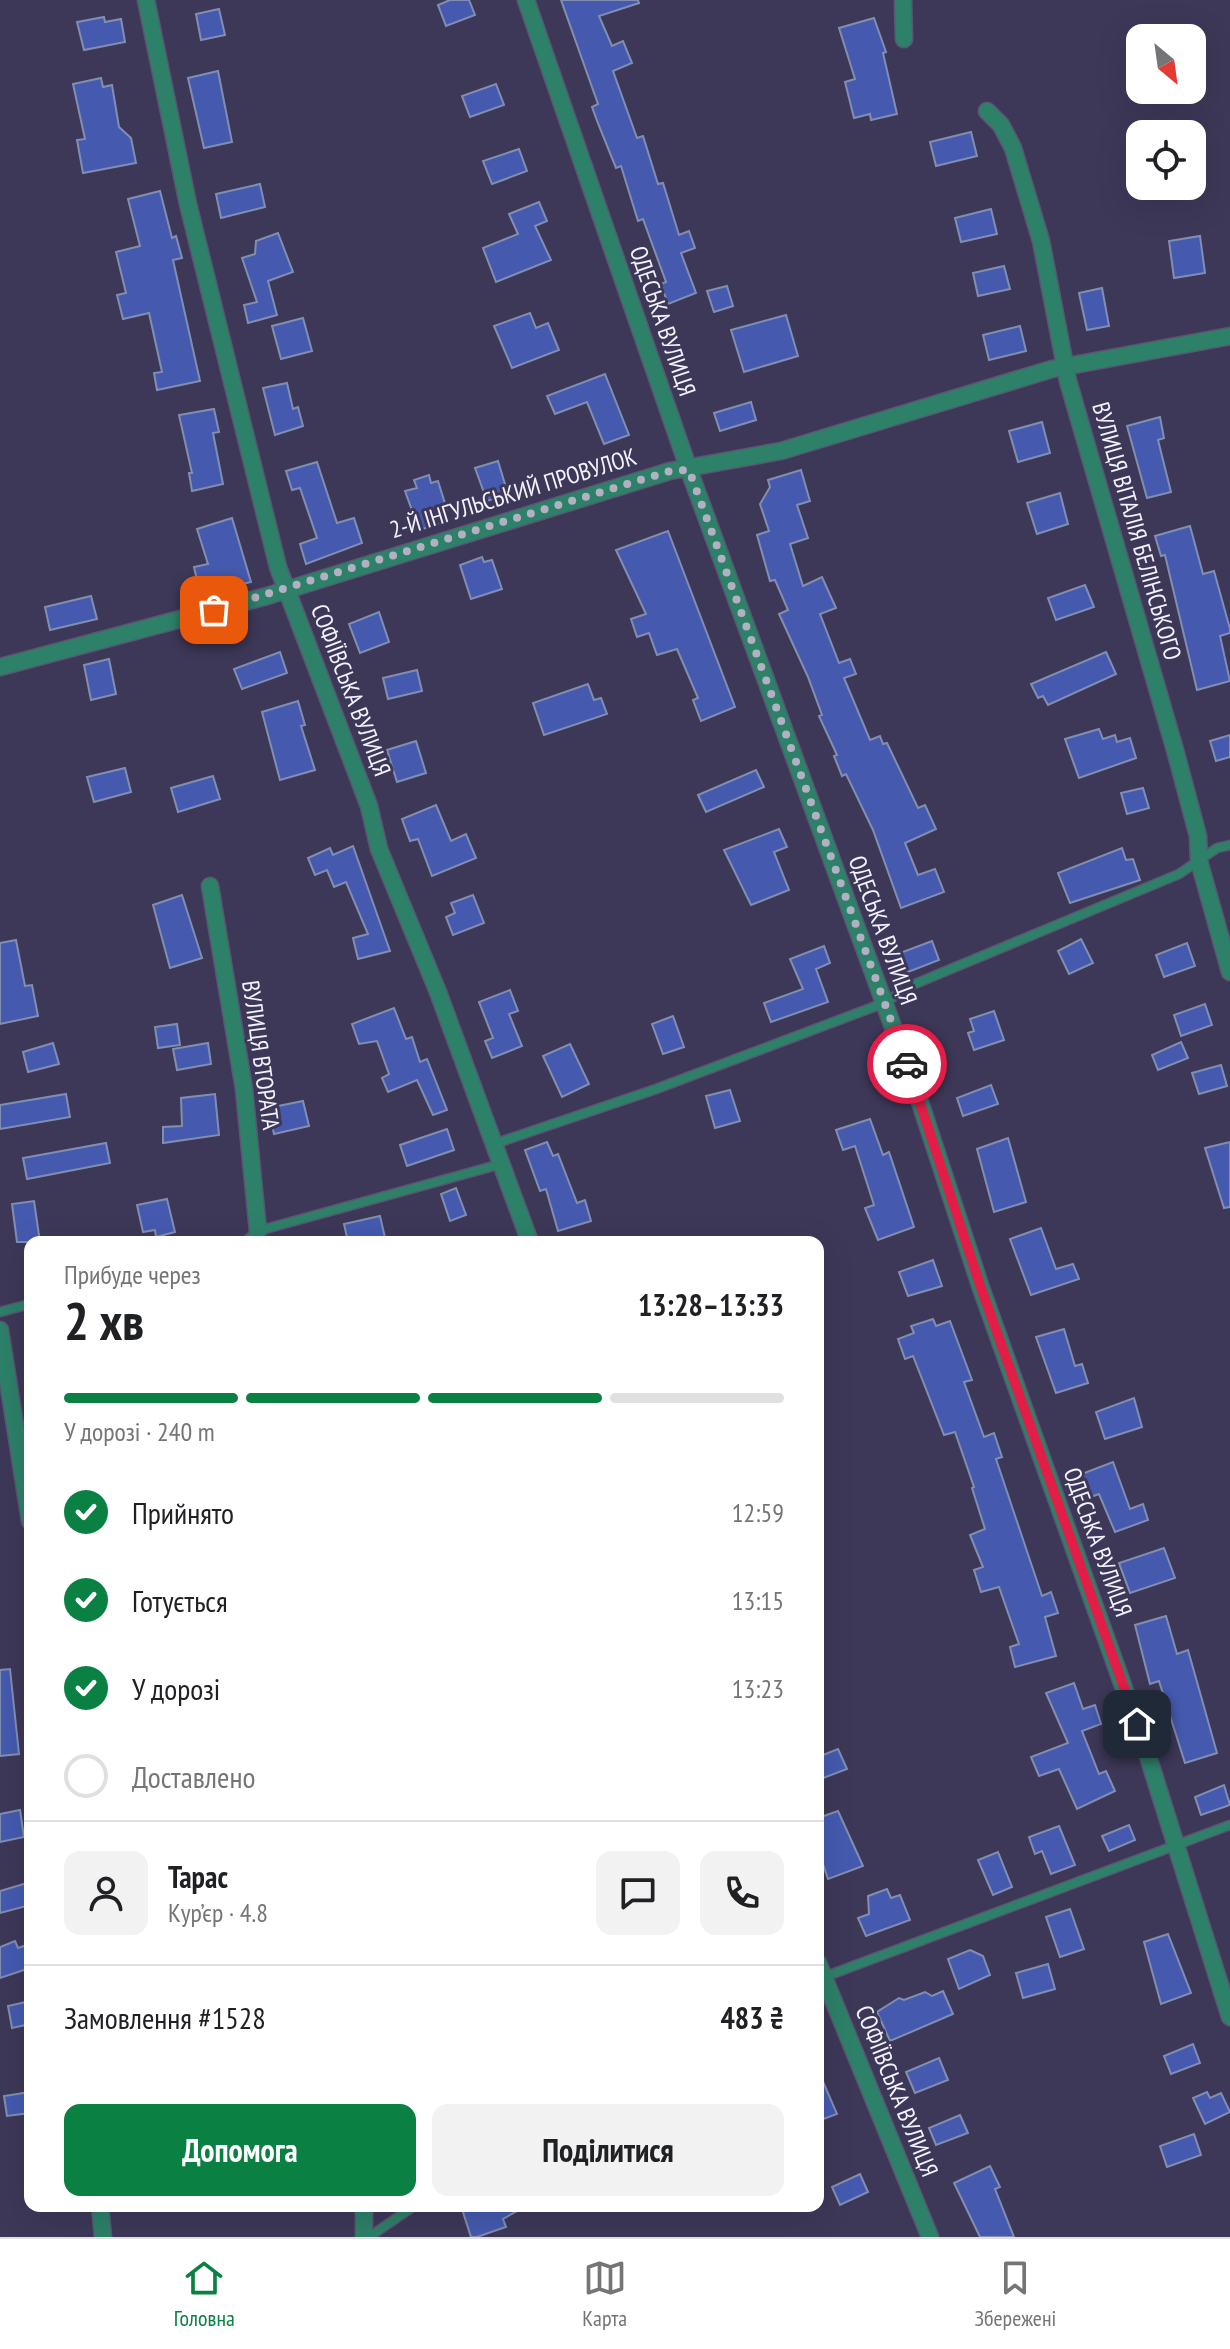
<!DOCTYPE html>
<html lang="uk">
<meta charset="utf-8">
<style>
body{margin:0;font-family:"PT Sans Narrow",sans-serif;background:#f2f2f2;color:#202124;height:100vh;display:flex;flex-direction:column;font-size:30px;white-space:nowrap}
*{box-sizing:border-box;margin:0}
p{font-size:26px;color:#757577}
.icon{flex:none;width:44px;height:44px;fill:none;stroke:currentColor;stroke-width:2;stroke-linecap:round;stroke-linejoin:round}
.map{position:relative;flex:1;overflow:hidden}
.panel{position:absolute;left:24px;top:1236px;width:800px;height:976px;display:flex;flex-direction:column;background:#fff;border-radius:16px;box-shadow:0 8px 32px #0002}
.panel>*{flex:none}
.needle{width:52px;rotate:151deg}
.controls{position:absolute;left:1126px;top:24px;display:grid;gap:16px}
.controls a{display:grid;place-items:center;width:80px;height:80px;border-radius:16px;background:#fff;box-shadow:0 8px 32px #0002;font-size:40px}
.pin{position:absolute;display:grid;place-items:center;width:68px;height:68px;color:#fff;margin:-34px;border-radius:16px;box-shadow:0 4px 12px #0006}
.courier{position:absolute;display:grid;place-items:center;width:80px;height:80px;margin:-40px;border:6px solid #e11d48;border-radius:50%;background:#fff;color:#222;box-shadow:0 2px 10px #0007}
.overview em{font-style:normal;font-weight:800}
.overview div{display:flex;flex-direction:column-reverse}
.overview{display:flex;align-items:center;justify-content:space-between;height:136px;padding:0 40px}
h1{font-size:52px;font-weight:800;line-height:60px}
.bar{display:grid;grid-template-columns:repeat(4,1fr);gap:12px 8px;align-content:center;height:96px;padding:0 40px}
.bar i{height:10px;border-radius:6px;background:#e0e0e0}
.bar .on{background:#0b8043}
.bar p{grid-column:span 4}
.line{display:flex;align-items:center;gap:20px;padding:0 40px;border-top:2px solid #e0e0e0}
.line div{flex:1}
.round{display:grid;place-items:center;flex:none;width:84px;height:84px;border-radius:16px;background:#f2f2f2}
ol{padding:0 40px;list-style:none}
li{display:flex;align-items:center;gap:24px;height:88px}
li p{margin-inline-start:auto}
li .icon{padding:8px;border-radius:50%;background:#0b8043;color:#fff;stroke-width:4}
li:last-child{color:#757577}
li i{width:44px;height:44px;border:4px solid #e0e0e0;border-radius:50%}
.action{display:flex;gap:16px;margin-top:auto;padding:16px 40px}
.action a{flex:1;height:92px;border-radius:16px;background:#0b8043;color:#fff;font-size:32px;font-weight:800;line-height:92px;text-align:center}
.action a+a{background:#f2f2f2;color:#202124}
.tabs{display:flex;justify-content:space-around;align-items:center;height:112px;border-top:2px solid #e0e0e0;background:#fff;font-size:22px;color:#757577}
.tabs a{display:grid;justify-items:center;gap:4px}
.tabs .on{color:#0b8043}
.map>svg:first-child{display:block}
.building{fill:#455aaf;stroke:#828eb1;stroke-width:2}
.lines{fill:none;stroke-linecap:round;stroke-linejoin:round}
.lane-casing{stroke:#5a5672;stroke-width:11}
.street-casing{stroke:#5a5672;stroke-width:19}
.lane{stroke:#2d8169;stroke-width:8}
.street{stroke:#2d8169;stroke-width:16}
.done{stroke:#b3b0c3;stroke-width:8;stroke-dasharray:0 14.4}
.route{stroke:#e11d48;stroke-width:10}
.labels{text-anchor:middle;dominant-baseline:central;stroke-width:6;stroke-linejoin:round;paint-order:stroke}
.street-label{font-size:24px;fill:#f2f1fd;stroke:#3d3858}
</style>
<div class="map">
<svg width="1230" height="2237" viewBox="0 0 1230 2237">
<rect width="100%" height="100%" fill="#3d3858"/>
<!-- building -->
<g class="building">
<path d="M450,0H469L475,15L446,26L438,5Z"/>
<path d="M561,0H638L639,3L599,16L612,46L623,41L632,63L613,71L637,138L643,136L658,184L663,183L679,235L689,231L695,248L681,253L696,293L668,304L661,284L666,282L643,219L638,221L621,166L616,168L599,126L592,107L598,104Z"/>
<path d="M219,9L225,35L201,40L196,14Z"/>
<path d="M104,17L105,22L121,19L125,42L84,50L77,22Z"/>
<path d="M874,18L886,52L883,53L897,114L871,120L870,114L854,118L845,82L855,79L839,28Z"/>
<path d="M218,71L232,142L204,148L188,78Z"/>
<path d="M101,78L103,87L112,85L119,127L131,138L136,163L83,173L77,140L85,139L73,84Z"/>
<path d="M496,84L504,105L470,117L462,96Z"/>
<path d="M971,132L977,156L936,166L930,142Z"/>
<path d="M519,149L527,171L492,184L483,161Z"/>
<path d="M260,184L265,207L221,218L216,194Z"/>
<path d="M160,191L172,238L176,236L182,258L173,260L200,381L157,390L154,373L162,372L149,313L123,319L117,295L126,293L116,252L140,246L128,199Z"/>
<path d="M539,202L547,221L535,226L551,260L496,282L483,248L518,234L509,214Z"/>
<path d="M991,209L997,234L961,242L955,218Z"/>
<path d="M278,233L293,272L268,281L277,315L248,323L244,305L257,302L242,258L255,254L256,241Z"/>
<path d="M1200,236L1205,273L1174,278L1169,241Z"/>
<path d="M1004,266L1010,289L978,296L973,273Z"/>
<path d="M727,286L733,306L714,312L707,291Z"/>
<path d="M1102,288L1109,326L1087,330L1079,293Z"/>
<path d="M530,313L536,328L548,323L559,350L512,368L494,326Z"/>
<path d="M786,315L798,356L744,372L731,330Z"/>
<path d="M303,318L312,351L281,359L272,326Z"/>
<path d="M1020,326L1026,351L989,360L983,335Z"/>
<path d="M605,374L629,435L604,444L587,402L555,414L547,396Z"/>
<path d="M287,383L293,409L298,407L303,426L275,435L263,388Z"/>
<path d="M751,402L756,420L720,431L714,413Z"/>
<path d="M214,409L219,432L213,433L223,484L192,491L189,473H192L179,415Z"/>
<path d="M1160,417L1164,438L1158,440L1171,492L1147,498L1127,426Z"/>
<path d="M1042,422L1050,453L1018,462L1009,431Z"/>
<path d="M498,461L508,494L487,501L475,468Z"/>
<path d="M317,462L337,523L354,518L362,543L306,564L300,544L317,538L300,488L292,490L286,471Z"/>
<path d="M801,470L810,501L797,505L808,538L790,544L803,586L822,577L836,608L820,614L839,663L850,659L856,674L844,678L870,740L880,736L883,744L887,743L918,808L925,805L936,829L905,843L918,875L935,869L944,892L901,908L873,830L846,774L842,776L834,756L837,755L819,716L822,715L808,677L779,614L788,610L775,580L770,581L757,535L769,531L760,504L770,487L768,480Z"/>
<path d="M429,475L431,483L438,481L447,510L439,513L442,523L419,530L405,491L417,488L414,480Z"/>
<path d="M1060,493L1068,524L1037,534L1027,503Z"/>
<path d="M232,518L251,582L200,594L194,567L208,564L197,529Z"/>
<path d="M1190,526L1203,574L1214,571L1230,629V633L1220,636L1230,681L1197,690L1165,555L1161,556L1155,536Z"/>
<path d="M668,531L735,707L701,721L693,700L698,698L677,649L657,655L649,633L637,637L631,619L646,614L616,550Z"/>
<path d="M482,557L484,562L492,560L502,589L471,599L460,565Z"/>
<path d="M1085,585L1094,607L1056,620L1048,598Z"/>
<path d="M91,596L97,619L50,630L45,607Z"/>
<path d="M379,612L389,642L360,653L349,624Z"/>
<path d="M280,652L287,673L242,689L234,669Z"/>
<path d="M1106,652L1116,674L1048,705L1043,696L1038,698L1031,684Z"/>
<path d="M109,659L116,694L91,700L84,665Z"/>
<path d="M417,670L422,691L388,699L383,678Z"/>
<path d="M588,684L594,700L601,698L607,714L544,735L533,703Z"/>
<path d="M298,701L305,725L301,726L315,770L280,780L262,712Z"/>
<path d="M1099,729L1103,739L1115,735L1117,742L1130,738L1136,758L1079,778L1065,739Z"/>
<path d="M1230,735V757L1216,761L1210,741Z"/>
<path d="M416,741L426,773L397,782L387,750Z"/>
<path d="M125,768L131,792L94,802L87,777Z"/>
<path d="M756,770L764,787L706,812L698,795Z"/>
<path d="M213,776L220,799L178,812L171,788Z"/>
<path d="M1143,788L1149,808L1127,814L1121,793Z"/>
<path d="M436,805L451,841L466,834L476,858L432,876L418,839L410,841L402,819Z"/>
<path d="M779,829L787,847L774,852L789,890L751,905L724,850Z"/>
<path d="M353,846L390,951L358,959L353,938L368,934L346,882L334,887L327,870L315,875L308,858L330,848L333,855Z"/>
<path d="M1122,848L1126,860L1133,859L1140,880L1070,903L1058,873Z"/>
<path d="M182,895L202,958L170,968L153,905Z"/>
<path d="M473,895L484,923L453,935L446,917L455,913L451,903Z"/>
<path d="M1081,939L1093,963L1069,974L1058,951Z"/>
<path d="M16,940L25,986L32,985L38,1016L0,1024V943Z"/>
<path d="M932,941L939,960L908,972L900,953Z"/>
<path d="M1187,943L1195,966L1164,977L1156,955Z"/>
<path d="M824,946L830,963L816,969L828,1002L771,1022L764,1003L803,989L790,959Z"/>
<path d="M510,990L518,1011L509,1014L522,1046L492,1058L485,1041L493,1038L479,1002Z"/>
<path d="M1205,1004L1212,1025L1181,1036L1174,1015Z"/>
<path d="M394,1008L406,1039L412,1037L420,1062L427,1059L447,1110L433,1115L417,1080L388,1092L382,1078L389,1074L377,1041L359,1044L352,1024Z"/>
<path d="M994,1011L1004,1040L974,1050L968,1033L974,1031L970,1019Z"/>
<path d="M673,1016L684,1047L663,1054L652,1024Z"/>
<path d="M177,1024L180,1045L158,1048L155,1027Z"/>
<path d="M1181,1042L1188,1058L1158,1070L1152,1055Z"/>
<path d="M53,1043L59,1064L28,1072L23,1052Z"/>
<path d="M208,1043L211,1064L177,1070L173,1049Z"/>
<path d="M570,1044L589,1084L562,1097L543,1056Z"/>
<path d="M1221,1065L1227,1086L1199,1094L1192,1073Z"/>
<path d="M991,1085L998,1104L963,1116L957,1098Z"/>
<path d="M730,1090L740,1121L715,1128L706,1096Z"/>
<path d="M66,1094L70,1117L0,1129V1105Z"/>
<path d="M215,1094L219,1135L163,1143V1127L182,1126L181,1098Z"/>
<path d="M303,1101L309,1126L274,1134L268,1108Z"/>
<path d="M870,1119L883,1155L889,1152L914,1227L878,1240L865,1208L874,1205L855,1146L843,1150L836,1130Z"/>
<path d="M447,1129L454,1150L407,1166L400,1145Z"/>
<path d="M1008,1138L1026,1202L994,1212L977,1149Z"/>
<path d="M547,1142L553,1156L558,1154L577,1203L585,1200L591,1221L558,1231L546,1189L540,1191L525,1150Z"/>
<path d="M1230,1142V1207L1224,1208L1205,1148Z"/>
<path d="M106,1143L110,1163L27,1179L23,1158Z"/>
<path d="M456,1188L466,1215L450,1221L441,1194Z"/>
<path d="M167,1199L175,1232L156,1237L155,1230L143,1232L137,1205Z"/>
<path d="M34,1201L40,1242H17L12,1204Z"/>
<path d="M380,1216L386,1242H348L344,1224Z"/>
<path d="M1041,1228L1056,1269L1073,1264L1079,1279L1031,1295L1010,1239Z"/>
<path d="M933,1260L942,1286L908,1296L899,1272Z"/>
<path d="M933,1319L936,1326L950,1321L972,1380L964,1382L984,1437L994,1433L1002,1457L996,1459L1042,1596L1051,1592L1058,1613L1045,1617L1056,1656L1015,1667L1010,1647L1019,1644L999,1587L981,1592L974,1570L983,1567L970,1535L985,1529L972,1488L974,1487L955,1432L944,1435L913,1356L905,1359L898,1339L914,1333L911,1326Z"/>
<path d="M1064,1329L1075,1366L1082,1364L1088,1383L1056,1393L1036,1337Z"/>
<path d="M1134,1398L1142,1427L1105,1439L1096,1412Z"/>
<path d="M1113,1462L1130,1509L1143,1504L1148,1520L1115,1532L1099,1494L1088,1498L1079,1475Z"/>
<path d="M1164,1548L1175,1578L1130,1593L1119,1563Z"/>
<path d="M1166,1616L1177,1654L1188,1650L1217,1753L1185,1763L1159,1681L1150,1684L1135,1625Z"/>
<path d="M10,1669L19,1754L0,1756V1670Z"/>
<path d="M1074,1683L1083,1709L1095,1705L1101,1724L1082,1731L1099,1774L1106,1771L1115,1791L1077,1809L1059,1769L1039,1776L1031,1757L1068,1743L1046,1693Z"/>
<path d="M838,1749L847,1769L818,1780V1757Z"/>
<path d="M1224,1785L1230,1805L1201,1815L1195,1797Z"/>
<path d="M20,1810L24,1837L0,1842V1814Z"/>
<path d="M838,1811L863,1866L828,1879L818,1849V1818Z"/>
<path d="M1129,1825L1135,1840L1109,1851L1102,1836Z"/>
<path d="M1059,1826L1075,1865L1051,1874L1042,1851L1035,1854L1029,1837Z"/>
<path d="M998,1852L1012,1887L993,1895L978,1860Z"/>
<path d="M27,1883L30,1905L0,1913V1891Z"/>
<path d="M887,1889L891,1898L900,1895L910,1920L866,1936L858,1918L869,1914L868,1896Z"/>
<path d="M1070,1909L1084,1949L1060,1957L1046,1917Z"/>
<path d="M1168,1934L1191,1993L1161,2004L1144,1942Z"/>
<path d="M15,1941L18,1948L30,1944V1968L0,1978V1947Z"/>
<path d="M970,1950L983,1956L990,1975L959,1989L948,1959Z"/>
<path d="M1048,1964L1055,1989L1023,1998L1016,1973Z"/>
<path d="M943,1991L953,2014L890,2041L877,2012L899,1998L904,2000L925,1992L932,1996Z"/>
<path d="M30,2001V2024L12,2028L8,2006Z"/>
<path d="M1193,2044L1200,2063L1171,2074L1164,2056Z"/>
<path d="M939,2058L948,2080L915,2093L906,2072Z"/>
<path d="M818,2070L837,2114L818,2121Z"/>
<path d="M30,2092V2113L7,2116L4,2096Z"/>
<path d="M1207,2092L1210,2098L1221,2093L1230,2112L1205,2124L1193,2098Z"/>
<path d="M960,2115L968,2133L936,2145L929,2128Z"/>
<path d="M1194,2134L1201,2155L1167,2167L1160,2146Z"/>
<path d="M990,2166L1000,2187L995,2189L1014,2237H980L954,2183Z"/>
<path d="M860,2174L868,2192L840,2205L832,2187Z"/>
<path d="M461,2206H526L503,2219L506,2227L477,2237H471Z"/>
</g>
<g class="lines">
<defs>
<g id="lane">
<path d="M494,1144L656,1089L884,1003L910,986L1179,874L1217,848L1230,845"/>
<path d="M245,1242L258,1231L501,1164"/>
<path d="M0,1312L30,1304"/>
<path d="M824,1977L1230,1825"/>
<path d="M369,2237L414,2206"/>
</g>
<g id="street">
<path d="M146,0L188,204L278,567L369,806L379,849L438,992L530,1242"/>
<path d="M526,0L689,470L915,1087L981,1288L1146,1750L1230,2017"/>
<path d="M903,0L904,39"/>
<path d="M987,111L1001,125L1013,148L1041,241L1068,381L1175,750L1198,836L1199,861L1230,972"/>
<path d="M0,667L267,596L670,471L781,451L1052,369L1230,336"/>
<path d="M210,886L244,1089L258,1231"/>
<path d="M0,1330L30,1521"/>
<path d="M818,1963L930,2237"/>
<path d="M100,2206L103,2237"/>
<path d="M364,2237V2206"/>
</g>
</defs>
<!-- lane casing -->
<use href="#lane" class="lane-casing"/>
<!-- street casing -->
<use href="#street" class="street-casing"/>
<!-- lane -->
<use href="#lane" class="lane"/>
<!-- street -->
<use href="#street" class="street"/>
</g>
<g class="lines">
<!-- done -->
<path class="done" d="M214,610L670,471L689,470L907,1064"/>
<!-- route -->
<path class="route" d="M907,1064L981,1288L1137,1724"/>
</g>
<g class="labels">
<!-- street labels -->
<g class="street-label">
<text transform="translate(663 321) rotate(71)">ОДЕСЬКА ВУЛИЦЯ</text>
<text transform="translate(513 493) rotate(-17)">2-Й ІНГУЛЬСЬКИЙ ПРОВУЛОК</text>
<text transform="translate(1137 531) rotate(74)">ВУЛИЦЯ ВІТАЛІЯ БЕЛІНСЬКОГО</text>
<text transform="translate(351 690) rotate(69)">СОФІЇВСЬКА ВУЛИЦЯ</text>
<text transform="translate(883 930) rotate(70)">ОДЕСЬКА ВУЛИЦЯ</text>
<text transform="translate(261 1055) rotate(82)">ВУЛИЦЯ ВТОРАТА</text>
<text transform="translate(1098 1542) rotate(70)">ОДЕСЬКА ВУЛИЦЯ</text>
<text transform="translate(897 2091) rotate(68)">СОФІЇВСЬКА ВУЛИЦЯ</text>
</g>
</g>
</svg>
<div class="controls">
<a><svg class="needle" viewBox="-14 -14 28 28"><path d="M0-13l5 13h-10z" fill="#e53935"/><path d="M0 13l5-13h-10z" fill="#757577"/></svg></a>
<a><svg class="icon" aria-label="locate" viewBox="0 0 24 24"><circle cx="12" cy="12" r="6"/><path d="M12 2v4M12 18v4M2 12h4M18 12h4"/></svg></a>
</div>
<div class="pin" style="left:214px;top:610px;background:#ea580c"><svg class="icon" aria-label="bag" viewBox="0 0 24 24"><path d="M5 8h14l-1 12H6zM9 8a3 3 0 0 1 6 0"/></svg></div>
<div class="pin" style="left:1137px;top:1724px;background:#1f2937"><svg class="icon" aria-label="home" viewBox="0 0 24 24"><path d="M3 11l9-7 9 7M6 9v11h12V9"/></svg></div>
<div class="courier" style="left:907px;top:1064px"><svg class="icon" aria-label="car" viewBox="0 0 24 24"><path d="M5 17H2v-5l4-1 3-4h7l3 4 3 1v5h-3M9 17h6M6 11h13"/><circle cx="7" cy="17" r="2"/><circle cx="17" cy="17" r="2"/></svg></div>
<section class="panel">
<div class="overview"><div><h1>2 хв</h1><p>Прибуде через</p></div><em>13:28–13:33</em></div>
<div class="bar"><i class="on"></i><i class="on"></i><i class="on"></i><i></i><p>У дорозі · 240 m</p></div>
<ol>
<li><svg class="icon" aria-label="check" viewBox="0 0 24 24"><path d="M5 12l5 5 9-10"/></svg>Прийнято<p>12:59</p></li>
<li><svg class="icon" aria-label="check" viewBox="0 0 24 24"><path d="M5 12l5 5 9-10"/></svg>Готується<p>13:15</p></li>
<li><svg class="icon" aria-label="check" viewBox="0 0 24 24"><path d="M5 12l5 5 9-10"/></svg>У дорозі<p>13:23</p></li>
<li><i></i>Доставлено</li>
</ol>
<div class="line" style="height:144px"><a class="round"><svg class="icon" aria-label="person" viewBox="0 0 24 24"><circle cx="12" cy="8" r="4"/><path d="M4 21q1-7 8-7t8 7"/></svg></a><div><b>Тарас</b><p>Кур’єр · 4.8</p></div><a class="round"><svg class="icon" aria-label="chat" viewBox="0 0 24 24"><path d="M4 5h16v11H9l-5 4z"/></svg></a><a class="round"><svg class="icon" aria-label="phone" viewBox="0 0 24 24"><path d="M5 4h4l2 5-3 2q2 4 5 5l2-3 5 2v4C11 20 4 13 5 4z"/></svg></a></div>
<div class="line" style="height:104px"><div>Замовлення #1528</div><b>483 ₴</b></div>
<div class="action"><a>Допомога</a><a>Поділитися</a></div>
</section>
</div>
<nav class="tabs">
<a class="on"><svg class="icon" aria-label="home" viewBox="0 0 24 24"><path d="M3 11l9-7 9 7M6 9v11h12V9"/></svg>Головна</a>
<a><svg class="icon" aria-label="map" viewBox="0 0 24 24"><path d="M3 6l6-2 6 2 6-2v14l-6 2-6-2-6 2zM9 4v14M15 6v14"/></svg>Карта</a>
<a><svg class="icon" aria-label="saved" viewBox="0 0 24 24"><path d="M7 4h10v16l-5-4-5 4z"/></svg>Збережені</a>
</nav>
